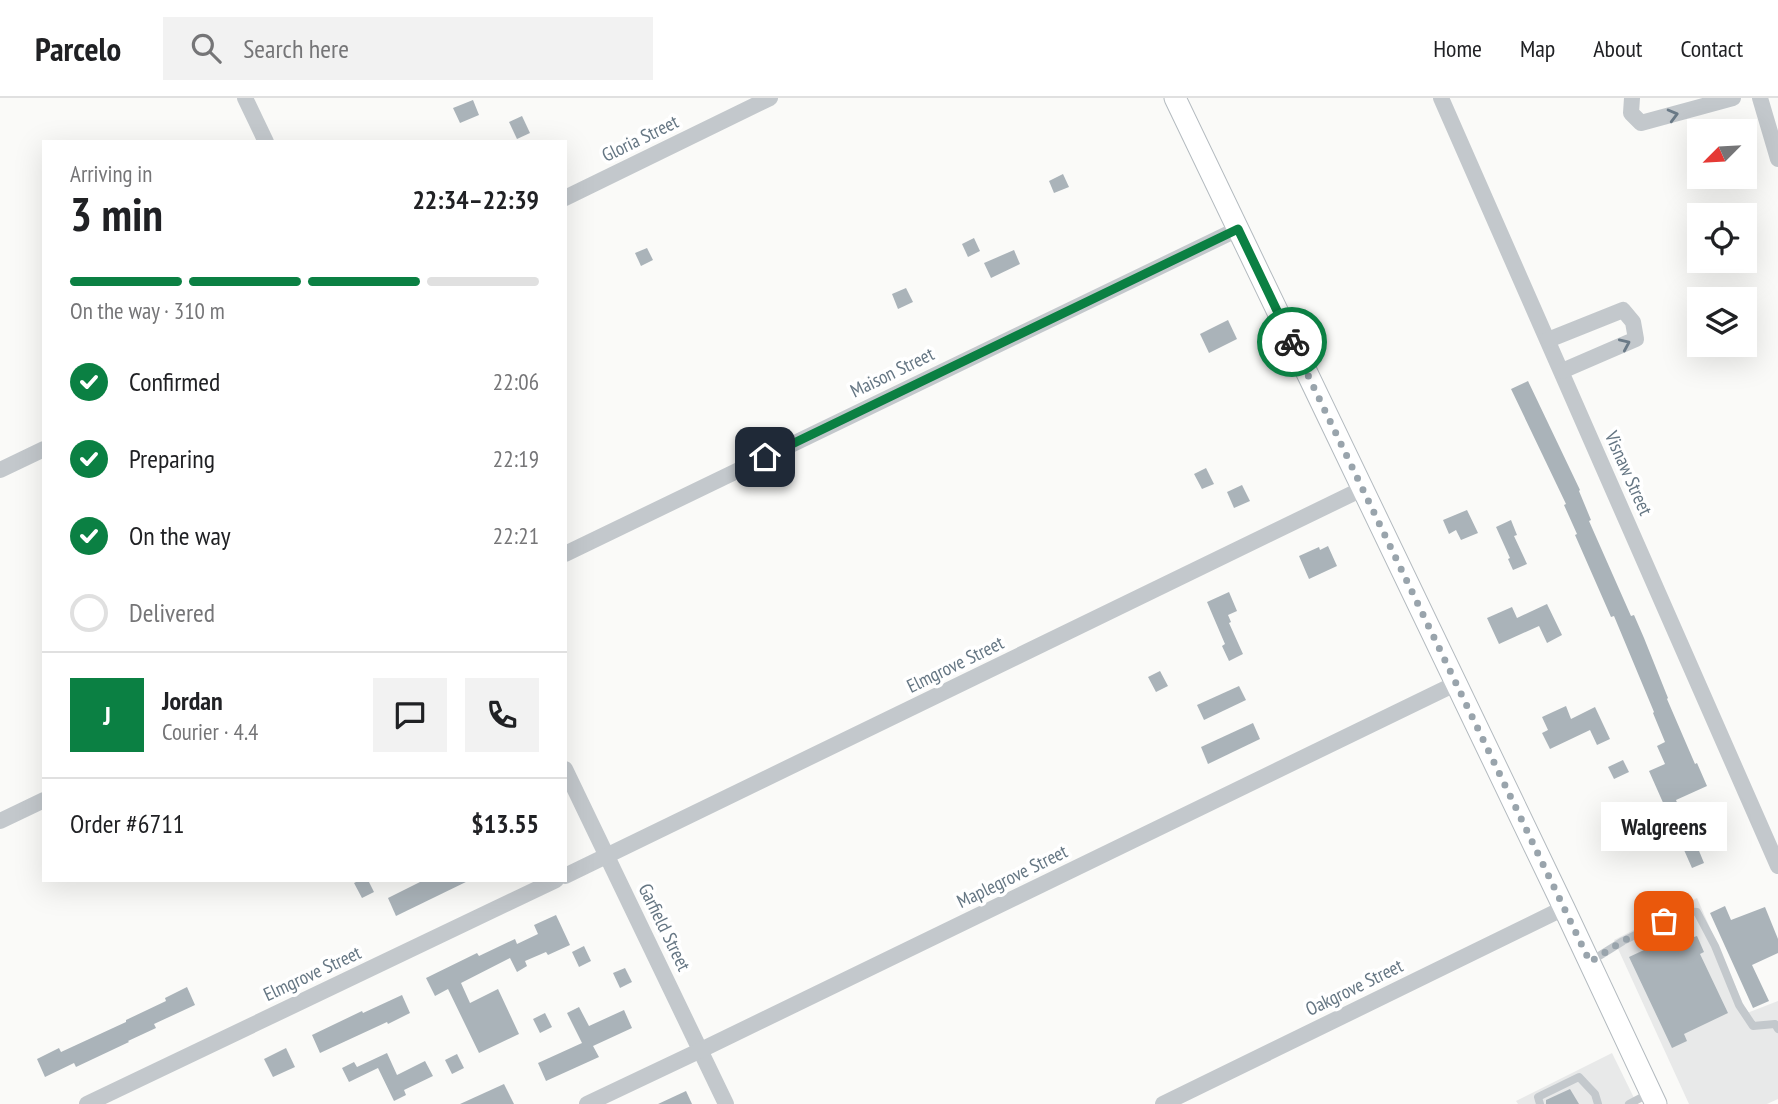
<!DOCTYPE html>
<meta charset="utf-8">
<style>
body{margin:0;font-family:"PT Sans Narrow",sans-serif;background:#f2f2f2;color:#202124;height:100vh;display:flex;flex-direction:column;font-size:26px;white-space:nowrap}
*{box-sizing:border-box;margin:0}
p{font-size:23px;color:#757577}
.icon{flex:none;width:38px;height:38px;fill:none;stroke:currentColor;stroke-width:2;stroke-linecap:round;stroke-linejoin:round}
.map{position:relative;flex:1;overflow:hidden}
.drawer{position:absolute;left:42px;top:42px;width:525px;height:742px;display:flex;flex-direction:column;background:#fff;border-radius:0px;box-shadow:0 7px 28px #0002}
.drawer>*{flex:none}
.needle{width:46px;rotate:246deg}
.fabs{position:absolute;left:1687px;top:21px;display:grid;gap:14px}
.fabs a{display:grid;place-items:center;width:70px;height:70px;border-radius:0px;background:#fff;box-shadow:0 7px 28px #0002;font-size:35px}
.pin{position:absolute;display:grid;place-items:center;width:60px;height:60px;color:#fff;margin:-30px;border-radius:14px;box-shadow:0 4px 10px #0006}
.courier{position:absolute;display:grid;place-items:center;width:70px;height:70px;margin:-35px;border:5px solid #0b8043;border-radius:50%;background:#fff;color:#222;box-shadow:0 2px 9px #0007}
.bubble{position:absolute;height:49px;border-radius:0px;background:#fff;box-shadow:0 7px 28px #0002;font-size:23px;font-weight:600;line-height:49px;text-align:center}
.head em{font-style:normal;font-weight:600}
.head div{display:flex;flex-direction:column-reverse}
.head{display:flex;align-items:center;justify-content:space-between;height:119px;padding:0 28px}
h1{font-size:46px;font-weight:600;line-height:52px}
.bar{display:grid;grid-template-columns:repeat(4,1fr);gap:10px 7px;align-content:center;height:84px;padding:0 28px}
.bar i{height:9px;border-radius:5px;background:#e0e0e0}
.bar .active{background:#0b8043}
.bar p{grid-column:span 4}
.line{display:flex;align-items:center;gap:18px;padding:0 28px;border-top:2px solid #e0e0e0}
.line div{flex:1}
.round{display:grid;place-items:center;flex:none;width:74px;height:74px;border-radius:0px;background:#f2f2f2}
ol{padding:0 28px;list-style:none}
li{display:flex;align-items:center;gap:21px;height:77px}
li p{margin-inline-start:auto}
li .icon{padding:7px;border-radius:50%;background:#0b8043;color:#fff;stroke-width:4}
li:last-child{color:#757577}
li i{width:38px;height:38px;border:4px solid #e0e0e0;border-radius:50%}
header{display:flex;align-items:center;gap:42px;box-sizing:border-box;height:98px;padding:0 35px;background:#fff;border-bottom:2px solid #e0e0e0}
header strong{font-size:33px}
nav{display:flex;gap:38px;margin-inline-start:auto;font-size:24px}
.search{width:490px;height:63px;background:#f2f2f2;display:flex;align-items:center;gap:18px;box-sizing:border-box;padding:0 24px;border-radius:0px;color:#757577;font-size:26px}
.map>svg:first-child{display:block}
.built{fill:#e8e9e9}
.building{fill:#aab3b9}
.lines{fill:none;stroke-linecap:round;stroke-linejoin:round}
.secondary-casing{stroke:#b3babf;stroke-width:23}
.service{stroke:#c3c8cc;stroke-width:8}
.minor{stroke:#c3c8cc;stroke-width:16}
.secondary{stroke:#fff;stroke-width:21}
.oneway{stroke:#6a7a87}
.done{stroke:#99a4ac;stroke-width:7;stroke-dasharray:0 12.6}
.route{stroke:#0b8043;stroke-width:9}
.labels{text-anchor:middle;dominant-baseline:central;stroke-width:7;stroke-linejoin:round;paint-order:stroke}
.street-label{font-size:19px;fill:#657683;stroke:#fff}
</style>
<header>
<strong>Parcelo</strong>
<div class="search"><svg class="icon" aria-label="search" viewBox="0 0 24 24"><circle cx="10" cy="10" r="6"/><path d="M15 15l6 6"/></svg>Search here</div>
<nav><a>Home</a><a>Map</a><a>About</a><a>Contact</a></nav>
</header>
<div class="map">
<svg width="1778" height="1006" viewBox="0 0 1778 1006">
<rect width="100%" height="100%" fill="#fafaf8"/>
<!-- built -->
<g class="built">
<path d="M1697,800L1747,915L1778,903V1001L1767,1006H1689L1614,842Z"/>
<path d="M1612,955L1637,1006H1518L1516,1003Z"/>
</g>
<!-- building -->
<g class="building">
<path d="M473,2L479,17L460,25L453,10Z"/>
<path d="M522,18L530,35L517,41L509,24Z"/>
<path d="M1063,76L1069,89L1054,95L1049,83Z"/>
<path d="M974,140L980,153L968,159L962,146Z"/>
<path d="M647,150L653,162L641,168L635,155Z"/>
<path d="M1014,152L1020,166L991,180L984,165Z"/>
<path d="M906,190L913,204L898,211L892,196Z"/>
<path d="M1228,222L1237,241L1209,255L1200,236Z"/>
<path d="M1528,283L1580,392L1579,393L1591,422L1589,423L1631,518L1634,517L1644,540L1668,600L1667,601L1695,666L1697,665L1707,688L1676,702L1684,722L1686,721L1704,765L1692,770L1649,673L1665,666L1657,648L1665,644L1653,615L1654,614L1614,518L1611,519L1575,437L1577,436L1564,407L1566,406L1511,291Z"/>
<path d="M1206,370L1214,386L1202,391L1194,376Z"/>
<path d="M1242,387L1250,403L1234,410L1227,394Z"/>
<path d="M1467,412L1478,435L1461,442L1456,432L1449,436L1443,422Z"/>
<path d="M1511,422L1517,437L1514,438L1527,466L1513,472L1508,461L1510,460L1496,429Z"/>
<path d="M1328,448L1337,468L1309,481L1299,458L1319,449L1320,452Z"/>
<path d="M1229,494L1237,513L1228,517L1231,524L1229,525L1243,556L1229,563L1222,548L1225,546L1207,504Z"/>
<path d="M1547,506L1562,537L1547,545L1539,528L1499,546L1487,520L1512,509L1517,520Z"/>
<path d="M1160,573L1168,588L1156,594L1148,579Z"/>
<path d="M1239,588L1246,602L1204,622L1197,607Z"/>
<path d="M1566,608L1571,621L1595,609L1610,641L1597,647L1590,632L1550,651L1542,635L1548,632L1542,619Z"/>
<path d="M1253,625L1260,641L1208,666L1201,649Z"/>
<path d="M1623,662L1629,674L1614,681L1608,669Z"/>
<path d="M360,782H368L374,794L362,800L354,785Z"/>
<path d="M424,782H470L396,818L388,800Z"/>
<path d="M1725,808L1731,822L1765,809L1778,841V855L1752,867L1769,903L1753,910L1710,815Z"/>
<path d="M556,817L570,847L548,857L546,854L525,863L527,868L517,874L510,860L461,885L470,905L498,891L519,936L479,955L448,891L435,898L426,880L477,855L479,858L515,841L517,846L538,836L534,827Z"/>
<path d="M1687,832L1691,840L1697,838L1704,854L1700,856L1728,915L1684,936L1687,943L1672,950L1629,859Z"/>
<path d="M584,848L591,863L579,869L572,854Z"/>
<path d="M625,870L632,884L620,890L613,875Z"/>
<path d="M187,889L195,907L154,926L156,930L128,943L129,944L76,969L74,965L45,979L37,961L59,950L61,954L126,924V922L166,903L165,900Z"/>
<path d="M402,897L410,915L388,926L387,924L320,955L312,937L362,913L363,915Z"/>
<path d="M579,909L589,928L624,912L632,930L593,948L599,959L546,983L538,965L582,945L567,915Z"/>
<path d="M545,915L552,929L540,935L533,921Z"/>
<path d="M286,950L295,969L273,979L264,961Z"/>
<path d="M387,955L397,977L425,963L433,978L404,992L406,997L394,1003L378,970L349,984L342,970L354,964L357,969Z"/>
<path d="M457,956L464,970L452,976L445,962Z"/>
<path d="M504,986L514,1006H460Z"/>
<path d="M1570,991L1579,1006H1546V1002Z"/>
<path d="M686,993L692,1006H658Z"/>
</g>
<g class="lines">
<defs>
<path id="secondary" d="M1175,0L1564,810L1656,1006"/>
</defs>
<!-- secondary casing -->
<use href="#secondary" class="secondary-casing"/>
<!-- service -->
<g class="service">
<path d="M1591,863L1623,843L1685,813L1697,814L1715,848L1739,907L1753,928L1775,926L1778,931"/>
<path d="M1540,1006L1538,999L1579,979L1595,996L1598,1006"/>
<path d="M1629,1006L1648,996"/>
</g>
<!-- minor -->
<g class="minor">
<path d="M245,0L266,44"/>
<path d="M1441,0L1778,768"/>
<path d="M1632,0L1631,15L1641,25L1733,0"/>
<path d="M1760,0L1778,61"/>
<path d="M565,100L770,0"/>
<path d="M1548,242L1623,212L1633,224L1636,241L1562,273"/>
<path d="M0,372L44,351"/>
<path d="M565,456L1238,131"/>
<path d="M565,671L726,1006"/>
<path d="M0,723L44,702"/>
<path d="M565,778L1362,391"/>
<path d="M87,1006L556,782"/>
<path d="M587,1006L701,952L1455,586"/>
<path d="M1163,1006L1564,810"/>
</g>
<!-- secondary -->
<use href="#secondary" class="secondary"/>
</g>
<!-- one-way arrows -->
<defs><path id="oneway-chevron" d="M-2-3.5L2.5 0L-2 3.5" fill="none" stroke-width="1.6" stroke-linecap="round" stroke-linejoin="round" transform="scale(1.75)"/></defs>
<g class="oneway">
<use href="#oneway-chevron" transform="translate(1673 17) rotate(-15)"/>
<use href="#oneway-chevron" transform="translate(1625 246) rotate(-24)"/>
</g>
<g class="lines">
<!-- done -->
<path class="done" d="M1292,244L1590,864L1623,843L1664,823"/>
<!-- route -->
<path class="route" d="M765,359L1238,131L1292,244"/>
</g>
<g class="labels">
<!-- street labels -->
<g class="street-label">
<text transform="translate(640 40) rotate(-26)">Gloria Street</text>
<text transform="translate(892 274) rotate(-26)">Maison Street</text>
<text transform="translate(1629 375) rotate(66)">Visnaw Street</text>
<text transform="translate(955 566) rotate(-26)">Elmgrove Street</text>
<text transform="translate(1012 778) rotate(-26)">Maplegrove Street</text>
<text transform="translate(665 829) rotate(64)">Garfield Street</text>
<text transform="translate(312 875) rotate(-25)">Elmgrove Street</text>
<text transform="translate(1354 889) rotate(-26)">Oakgrove Street</text>
</g>
</g>
</svg>
<div class="fabs">
<a><svg class="needle" viewBox="-14 -14 28 28"><path d="M0-13l5 13h-10z" fill="#e53935"/><path d="M0 13l5-13h-10z" fill="#757577"/></svg></a>
<a><svg class="icon" aria-label="locate" viewBox="0 0 24 24"><circle cx="12" cy="12" r="6"/><path d="M12 2v4M12 18v4M2 12h4M18 12h4"/></svg></a>
<a><svg class="icon" aria-label="layers" viewBox="0 0 24 24"><path d="M12 4l9 5-9 5-9-5zM3 14l9 5 9-5"/></svg></a>
</div>
<div class="pin" style="left:1664px;top:823px;background:#ea580c"><svg class="icon" aria-label="bag" viewBox="0 0 24 24"><path d="M5 8h14l-1 12H6zM9 8a3 3 0 0 1 6 0"/></svg></div>
<div class="pin" style="left:765px;top:359px;background:#1f2937"><svg class="icon" aria-label="home" viewBox="0 0 24 24"><path d="M3 11l9-7 9 7M6 9v11h12V9"/></svg></div>
<div class="courier" style="left:1292px;top:244px"><svg class="icon" aria-label="bike" viewBox="0 0 24 24"><circle cx="6" cy="16" r="4"/><circle cx="18" cy="16" r="4"/><path d="M6 16l4-8h5l3 8M10 8l3 8H6M13 5h3"/></svg></div>
<div class="bubble" style="left:1601px;top:704px;width:126px">Walgreens</div>
<section class="drawer">
<div class="head"><div><h1>3 min</h1><p>Arriving in</p></div><em>22:34–22:39</em></div>
<div class="bar"><i class="active"></i><i class="active"></i><i class="active"></i><i></i><p>On the way · 310 m</p></div>
<ol>
<li><svg class="icon" aria-label="check" viewBox="0 0 24 24"><path d="M5 12l5 5 9-10"/></svg>Confirmed<p>22:06</p></li>
<li><svg class="icon" aria-label="check" viewBox="0 0 24 24"><path d="M5 12l5 5 9-10"/></svg>Preparing<p>22:19</p></li>
<li><svg class="icon" aria-label="check" viewBox="0 0 24 24"><path d="M5 12l5 5 9-10"/></svg>On the way<p>22:21</p></li>
<li><i></i>Delivered</li>
</ol>
<div class="line" style="height:126px"><b class="round" style="background:#0b8043;color:#fff">J</b><div><b>Jordan</b><p>Courier · 4.4</p></div><a class="round"><svg class="icon" aria-label="chat" viewBox="0 0 24 24"><path d="M4 5h16v11H9l-5 4z"/></svg></a><a class="round"><svg class="icon" aria-label="phone" viewBox="0 0 24 24"><path d="M5 4h4l2 5-3 2q2 4 5 5l2-3 5 2v4C11 20 4 13 5 4z"/></svg></a></div>
<div class="line" style="height:91px"><div>Order #6711</div><b>$13.55</b></div>
</section>
</div>
